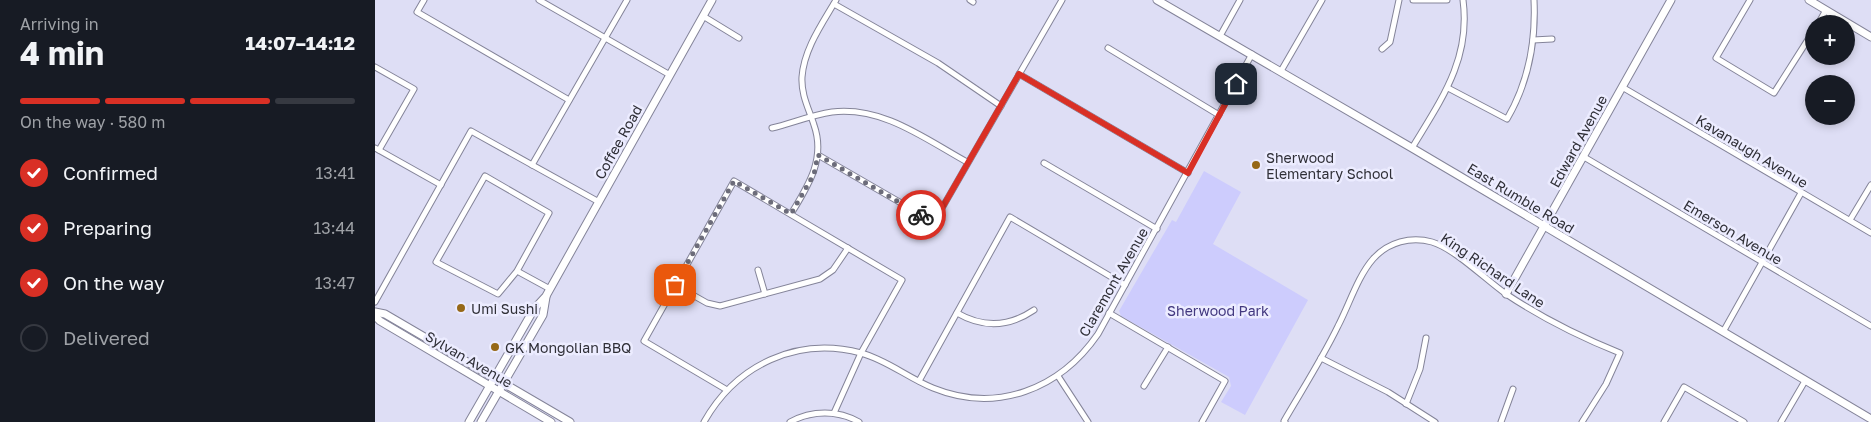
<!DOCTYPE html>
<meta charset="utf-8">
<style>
body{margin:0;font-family:"Golos Text",sans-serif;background:#242831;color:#f1f3f6;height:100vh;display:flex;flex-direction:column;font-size:19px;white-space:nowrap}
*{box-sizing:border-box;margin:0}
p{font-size:16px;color:#9ea1a6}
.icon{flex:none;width:28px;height:28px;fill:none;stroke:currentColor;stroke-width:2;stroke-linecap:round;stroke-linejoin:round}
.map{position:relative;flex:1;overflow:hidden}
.drawer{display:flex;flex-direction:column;background:#171b24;width:375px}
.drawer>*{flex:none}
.fabs{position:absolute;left:1430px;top:15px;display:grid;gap:10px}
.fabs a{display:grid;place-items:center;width:50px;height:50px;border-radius:50%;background:#171b24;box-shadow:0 2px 8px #0003;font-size:25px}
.pin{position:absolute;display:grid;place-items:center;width:42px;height:42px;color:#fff;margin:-21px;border-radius:10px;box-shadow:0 2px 8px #0006}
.courier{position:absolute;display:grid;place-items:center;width:50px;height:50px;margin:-25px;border:4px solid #d93025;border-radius:50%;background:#fff;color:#222;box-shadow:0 1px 6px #0007}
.summary em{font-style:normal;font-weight:700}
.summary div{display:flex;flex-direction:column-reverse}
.summary{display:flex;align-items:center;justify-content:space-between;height:85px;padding:0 20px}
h1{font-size:32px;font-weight:700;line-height:38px}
.bar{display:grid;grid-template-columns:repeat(4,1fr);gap:8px 5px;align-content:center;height:60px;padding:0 20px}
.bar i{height:6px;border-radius:4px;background:#363941}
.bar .on{background:#d93025}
.bar p{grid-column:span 4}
ol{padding:0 20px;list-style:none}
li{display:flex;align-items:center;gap:15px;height:55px}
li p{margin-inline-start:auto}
li .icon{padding:5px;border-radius:50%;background:#d93025;color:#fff;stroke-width:4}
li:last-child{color:#9ea1a6}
li i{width:28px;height:28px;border:2px solid #363941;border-radius:50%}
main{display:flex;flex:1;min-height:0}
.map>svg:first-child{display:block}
.green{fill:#cdccfd}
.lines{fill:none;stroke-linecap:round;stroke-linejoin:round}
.street-casing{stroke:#848499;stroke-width:7}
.secondary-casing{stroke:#848499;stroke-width:9}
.street{stroke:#fff;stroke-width:5}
.secondary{stroke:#fff;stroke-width:7}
.done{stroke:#6c6c7a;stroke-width:5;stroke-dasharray:0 9}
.route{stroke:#d93025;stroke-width:6}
.poi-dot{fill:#966817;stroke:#ececff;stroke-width:2}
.labels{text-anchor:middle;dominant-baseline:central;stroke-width:5;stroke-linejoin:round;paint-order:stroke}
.street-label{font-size:14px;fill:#2f2f37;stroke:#ececff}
.poi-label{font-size:14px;fill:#2f2f37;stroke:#ececff;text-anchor:start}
.park-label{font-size:14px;fill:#42387f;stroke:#ececff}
</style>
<main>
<section class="drawer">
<div class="summary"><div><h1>4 min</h1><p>Arriving in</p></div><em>14:07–14:12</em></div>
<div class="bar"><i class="on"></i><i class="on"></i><i class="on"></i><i></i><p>On the way · 580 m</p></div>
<ol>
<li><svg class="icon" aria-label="check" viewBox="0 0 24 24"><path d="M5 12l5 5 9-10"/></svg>Confirmed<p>13:41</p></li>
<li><svg class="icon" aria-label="check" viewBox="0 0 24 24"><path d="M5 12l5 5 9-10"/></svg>Preparing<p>13:44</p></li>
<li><svg class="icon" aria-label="check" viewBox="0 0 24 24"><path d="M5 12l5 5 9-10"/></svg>On the way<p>13:47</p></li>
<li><i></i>Delivered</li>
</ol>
</section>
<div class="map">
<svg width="1496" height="422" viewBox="0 0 1496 422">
<rect width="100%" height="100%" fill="#dedef5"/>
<!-- green -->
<path class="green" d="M829,171L866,192L838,244L933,300L870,415L846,402L856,386L854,377L746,316L744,311L797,220L801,222Z"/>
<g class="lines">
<defs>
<g id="street">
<path d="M49,0L42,12L194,100"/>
<path d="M164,0L295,75"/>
<path d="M595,0L598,2"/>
<path d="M1038,0H1072"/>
<path d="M1375,0L1341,58L1399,93L1439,30"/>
<path d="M459,4L563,63L626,106"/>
<path d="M328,16L364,38"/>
<path d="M1443,24L1451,10"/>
<path d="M845,36L865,0"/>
<path d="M1158,40L1177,39"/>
<path d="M733,48L844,115"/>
<path d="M1007,49L1015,42L1024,0"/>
<path d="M0,67L39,89L4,150"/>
<path d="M906,71L947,0"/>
<path d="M644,74L813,173"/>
<path d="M1247,87L1496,233"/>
<path d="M1073,88L1132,119C1153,83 1161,42 1159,0"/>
<path d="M397,128C417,123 437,115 457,112C508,106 550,139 592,162"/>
<path d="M0,148L66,185"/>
<path d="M1037,148C1066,100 1096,59 1088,0"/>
<path d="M443,155L559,222L687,0"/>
<path d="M1209,157L1496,326"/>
<path d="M669,163L782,229"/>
<path d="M157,165L252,0"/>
<path d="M416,214C433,186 451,159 439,125C434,109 426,95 427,77C429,49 447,24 461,0"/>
<path d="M1475,220L1496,185"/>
<path d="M383,270L390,294"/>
<path d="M142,271L123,294L61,262L110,176L174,213L142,271L175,289"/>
<path d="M300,285L332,303L345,306L445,279L458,270L473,248"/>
<path d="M0,302L96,131L224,202"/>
<path d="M582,313C608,328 634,327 659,310"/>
<path d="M734,313L850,381L827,422"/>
<path d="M1348,332L1426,193"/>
<path d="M946,358L1013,392L1060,422"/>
<path d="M683,376L713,422"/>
<path d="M544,381L635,217L750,285"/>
<path d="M769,386L793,347"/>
<path d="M352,390L269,341L359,181L527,280L486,353L459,413"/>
<path d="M1031,404L1045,369L1051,338"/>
<path d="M329,422C361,365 422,336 486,353C512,360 533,378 558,388C622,414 685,389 723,334L877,54"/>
<path d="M415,422C437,410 463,410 484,422"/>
<path d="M910,422L909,421C927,390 947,359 963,326C974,305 983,276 998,259C1013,242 1036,236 1057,242C1080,249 1110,279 1131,294C1167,318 1205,337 1245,353L1231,384L1207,422"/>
<path d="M1126,422L1138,389"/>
<path d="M1289,422L1309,387L1369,422"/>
<path d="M1406,422L1430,381"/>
</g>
<g id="secondary">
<path d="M782,0L1037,148L1496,419"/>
<path d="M1434,0L1496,37"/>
<path d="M1131,294L1296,0"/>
<path d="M0,312L10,314L195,422"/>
<path d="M0,316L5,321L176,422"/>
<path d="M94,422L159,309L171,296L337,0"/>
<path d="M106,422L168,315L171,297"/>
</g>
</defs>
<!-- street casing -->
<use href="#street" class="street-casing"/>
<!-- secondary casing -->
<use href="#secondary" class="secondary-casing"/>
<!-- street -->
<use href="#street" class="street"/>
<!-- secondary -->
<use href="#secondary" class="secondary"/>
</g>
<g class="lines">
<!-- done -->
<path class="done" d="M300,285L359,181L416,214L439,174L443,155L546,215"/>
<!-- route -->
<path class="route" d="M546,215L559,222L644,74L813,173L861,84"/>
</g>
<!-- markers -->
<g class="poi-dot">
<circle cx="881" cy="165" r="5"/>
<circle cx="86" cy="308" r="5"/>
<circle cx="120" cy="347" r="5"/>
</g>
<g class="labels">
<!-- street labels -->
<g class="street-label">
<text transform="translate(1203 141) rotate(-61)">Edward Avenue</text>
<text transform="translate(243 142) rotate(-61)">Coffee Road</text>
<text transform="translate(1377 151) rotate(31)">Kavanaugh Avenue</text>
<text transform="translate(1146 198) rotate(31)">East Rumble Road</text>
<text transform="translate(1358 232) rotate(31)">Emerson Avenue</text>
<text transform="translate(1118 270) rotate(34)">King Richard Lane</text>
<text transform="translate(738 282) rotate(-60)">Claremont Avenue</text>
<text transform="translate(94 359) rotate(30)">Sylvan Avenue</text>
</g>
<!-- poi labels -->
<g class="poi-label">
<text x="891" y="157">Sherwood<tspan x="891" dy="16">Elementary School</tspan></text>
<text x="96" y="308">Umi Sushi</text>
<text x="130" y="347">GK Mongolian BBQ</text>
</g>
<!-- park labels -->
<g class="park-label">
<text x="843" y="310">Sherwood Park</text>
</g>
</g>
</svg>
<div class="fabs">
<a>+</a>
<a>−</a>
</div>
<div class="pin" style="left:300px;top:285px;background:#ea580c"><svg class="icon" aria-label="bag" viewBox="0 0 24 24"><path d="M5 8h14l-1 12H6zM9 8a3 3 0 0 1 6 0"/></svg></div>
<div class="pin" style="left:861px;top:84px;background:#1f2937"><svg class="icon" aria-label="home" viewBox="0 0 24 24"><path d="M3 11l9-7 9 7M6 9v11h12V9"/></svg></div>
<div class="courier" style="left:546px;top:215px"><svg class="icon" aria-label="bike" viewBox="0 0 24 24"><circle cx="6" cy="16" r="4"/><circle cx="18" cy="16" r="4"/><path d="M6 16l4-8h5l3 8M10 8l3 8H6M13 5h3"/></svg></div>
</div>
</main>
